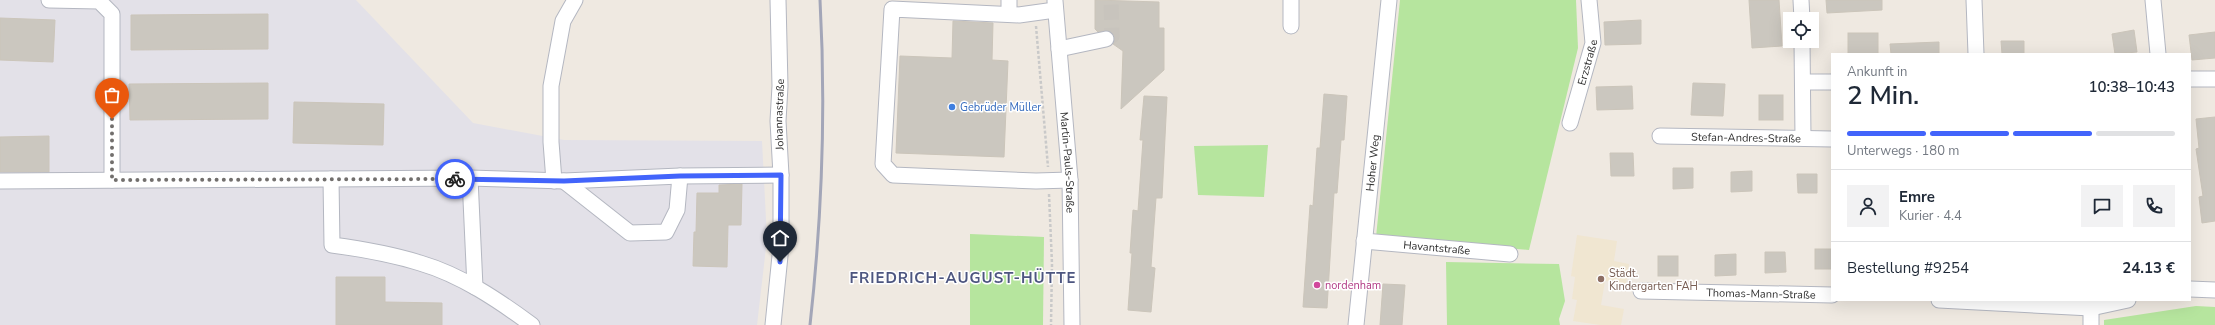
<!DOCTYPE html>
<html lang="de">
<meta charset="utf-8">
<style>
body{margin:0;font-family:"Nunito Sans",sans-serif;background:#f2f2f3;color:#1f2937;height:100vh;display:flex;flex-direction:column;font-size:15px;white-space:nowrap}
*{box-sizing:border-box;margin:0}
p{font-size:13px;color:#747a83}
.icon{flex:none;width:22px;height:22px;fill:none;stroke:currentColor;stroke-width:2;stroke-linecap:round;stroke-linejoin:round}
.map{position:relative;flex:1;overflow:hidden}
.details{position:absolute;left:1831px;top:53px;width:360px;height:248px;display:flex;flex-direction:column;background:#fff;border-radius:0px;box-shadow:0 4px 16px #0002}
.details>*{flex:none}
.controls{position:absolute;left:1783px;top:12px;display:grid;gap:8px}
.controls a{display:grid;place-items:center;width:36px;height:36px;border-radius:0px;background:#fff;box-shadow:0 4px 16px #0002;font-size:20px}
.pin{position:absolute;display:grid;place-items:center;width:34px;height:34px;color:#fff;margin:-41px -17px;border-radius:50% 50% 50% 0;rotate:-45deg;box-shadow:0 0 4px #0007}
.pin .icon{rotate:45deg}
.courier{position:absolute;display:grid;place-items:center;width:40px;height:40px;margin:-20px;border:3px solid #4264fb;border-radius:50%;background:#fff;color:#222;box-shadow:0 1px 5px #0007}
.head em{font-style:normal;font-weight:600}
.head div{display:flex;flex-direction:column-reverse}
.head{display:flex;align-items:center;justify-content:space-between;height:68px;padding:0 16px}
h1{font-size:26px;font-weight:600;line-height:30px}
.bar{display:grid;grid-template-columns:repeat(4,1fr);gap:6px 4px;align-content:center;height:48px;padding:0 16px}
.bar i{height:5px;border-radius:3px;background:#e0e1e3}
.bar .current{background:#4264fb}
.bar p{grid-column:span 4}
.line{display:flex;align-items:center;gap:10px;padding:0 16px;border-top:1px solid #e0e1e3}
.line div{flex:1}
.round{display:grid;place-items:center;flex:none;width:42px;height:42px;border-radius:0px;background:#f2f2f3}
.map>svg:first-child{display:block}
.industrial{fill:#e3e1e8}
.education{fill:#f0e6d1}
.green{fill:#b6e59e}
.building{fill:#cbc7bf;stroke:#cbc5ba}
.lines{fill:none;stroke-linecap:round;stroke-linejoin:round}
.minor-tunnel{stroke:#c8c4bd;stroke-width:15;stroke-dasharray:15 8;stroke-linecap:butt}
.minor-casing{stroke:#b4b7c1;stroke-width:17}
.path{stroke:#c9c9c9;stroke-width:2.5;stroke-dasharray:3 2;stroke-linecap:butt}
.minor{stroke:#fff;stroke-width:15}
.rail{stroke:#a3a6b8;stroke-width:3}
.done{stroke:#726f6d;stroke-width:4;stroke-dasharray:0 7.2}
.route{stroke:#4264fb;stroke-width:5}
.shop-dot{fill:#3f7fe0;stroke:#fff;stroke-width:1.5}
.education-dot{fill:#8d6e63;stroke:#fff;stroke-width:1.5}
.hotel-dot{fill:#d1479c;stroke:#fff;stroke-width:1.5}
.labels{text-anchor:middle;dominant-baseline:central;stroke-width:3;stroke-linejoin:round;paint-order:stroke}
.street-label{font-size:11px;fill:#2e2e2e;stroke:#fff}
.shop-label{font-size:11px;fill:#366cbe;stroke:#fff;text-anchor:start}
.education-label{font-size:11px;fill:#785e54;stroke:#fff;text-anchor:start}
.hotel-label{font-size:11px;fill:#b23c85;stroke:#fff;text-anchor:start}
.district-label{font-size:15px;font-weight:bold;letter-spacing:1px;fill:#4d5680;stroke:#fff}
</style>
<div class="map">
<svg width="2215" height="325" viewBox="0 0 2215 325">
<rect width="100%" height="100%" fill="#efe9e1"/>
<!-- industrial -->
<path class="industrial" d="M0,0H356L473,123L564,140L762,141L767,239L757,325H0Z"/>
<!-- education -->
<path class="education" d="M1577,235L1617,241L1614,261L1629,264L1626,284L1605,281L1601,305L1624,309L1621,325H1600L1573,321L1577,300L1572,299L1575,277L1571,276Z"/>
<!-- green -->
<g class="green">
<path d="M1400,0H1576L1578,48L1529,250L1376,237Z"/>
<path d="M1268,145L1264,197L1198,195L1194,146Z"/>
<path d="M970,234L1044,237L1043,325H970Z"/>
<path d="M1446,262L1559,264L1565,301L1559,319L1560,325H1447Z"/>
<path d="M2196,306L2215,307V325H2104V320Z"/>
</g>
<!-- building -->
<g class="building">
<path d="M1095,0L1159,2V28H1164V70L1121,109L1123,51L1113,44L1115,38L1112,33L1108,30L1098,32L1095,29Z"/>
<path d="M1749,0H1779L1782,46L1752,48Z"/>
<path d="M1826,0H1882V10L1827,13Z"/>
<path d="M268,14V49L131,50V15Z"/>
<path d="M0,18L55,20L53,62L0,60Z"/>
<path d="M1641,20V44L1605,45L1604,22Z"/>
<path d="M953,21L993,23L992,60L1008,61L1004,157L896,153L900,56L952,58Z"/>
<path d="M2134,30L2137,52L2115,54L2112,34Z"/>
<path d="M2215,32V58L2192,60L2189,35Z"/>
<rect x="1848" y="33" width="30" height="21"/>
<path d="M2001,41H2024V54H2002Z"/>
<path d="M1939,42V54H1891L1890,44Z"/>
<path d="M268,83V119L130,120L129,84Z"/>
<path d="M1693,83L1725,84L1723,116L1691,115Z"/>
<path d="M1632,86L1633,109L1597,110L1596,87Z"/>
<path d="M1324,94L1347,96L1344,140H1341L1337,193H1334L1327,308L1303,307L1310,205L1313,206L1317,148H1320Z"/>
<rect x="1759" y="95" width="24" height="25"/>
<path d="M1144,96L1167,97L1162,198H1156L1151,267L1155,268L1151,312L1128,310L1132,253H1130L1133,210L1138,211L1143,140H1140Z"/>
<path d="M294,102L384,104L383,145L293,143Z"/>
<path d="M2215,117V221L2202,223L2199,197L2203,196L2196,149L2199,148L2196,119Z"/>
<path d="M49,136V172H0V137Z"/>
<path d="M1610,153H1633L1634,176H1611Z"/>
<path d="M1673,168H1693V188L1673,189Z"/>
<path d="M1752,171V191L1731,192V172Z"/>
<path d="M1797,174H1817V193H1798Z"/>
<path d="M742,184L741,225H728L727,267L693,266L694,232H696L697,193H719V185Z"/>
<rect x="1815" y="249" width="17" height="20"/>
<path d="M1765,252H1785L1786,272L1765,273Z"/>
<path d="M1736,254V275L1715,276V255Z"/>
<rect x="1658" y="256" width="20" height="20"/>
<path d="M336,277H385V302L442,303V325H336Z"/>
<path d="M1383,284L1405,285L1402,325H1380Z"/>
</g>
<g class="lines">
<!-- minor-tunnel -->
<path class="minor-tunnel" d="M1106,39L1112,36L1111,0"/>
<defs>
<g id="minor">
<path d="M49,0L99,1L112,14V180"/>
<path d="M1009,0V14"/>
<path d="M1801,0L1802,19"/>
<path d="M1974,0L1976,54"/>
<path d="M2153,0L2158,54"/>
<path id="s1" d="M1055,1L1070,180L1072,325"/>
<path d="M1055,10L1019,15L892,9L883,164L893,175L1036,181L1070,180"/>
<path d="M1291,26V0"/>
<path d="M1802,41L1803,138"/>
<path d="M1059,49L1106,39"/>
<path d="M2190,79H2215"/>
<path d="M1803,82H1832"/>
<path id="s2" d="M1570,123L1593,43L1589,0"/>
<path id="s3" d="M1660,136L1832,139"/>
<path d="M470,178L475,287"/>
<path d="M331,179L332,245C362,249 391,254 420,263C461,275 498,300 532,325"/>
<path d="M0,181L470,178L564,181L680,176L781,175"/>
<path d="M554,181L551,142V86L563,21L575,0"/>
<path d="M564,181L630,233L666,232L677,210L680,176"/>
<path id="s4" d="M1364,241L1510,254"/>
<path d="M2190,289L2215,290"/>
<path id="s5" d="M1641,291L1832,295"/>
<path d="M1939,300L2091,308L2128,300"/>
<path d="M2091,308V325"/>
<path id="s6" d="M773,325L781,246V175L778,121L780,86L778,0"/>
<path id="s7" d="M1356,325L1389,0"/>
</g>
</defs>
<!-- minor casing -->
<use href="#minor" class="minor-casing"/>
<!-- path -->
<g class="path">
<path d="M1036,26L1048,167"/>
<path d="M1049,194L1052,264L1051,325"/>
</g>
<!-- minor -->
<use href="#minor" class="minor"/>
<!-- rail -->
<path class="rail" d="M810,325C822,217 826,108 820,0"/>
</g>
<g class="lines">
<!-- done -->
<path class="done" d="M112,119V180L455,179"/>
<!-- route -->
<path class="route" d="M455,179L564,181L680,176L781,175L780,262"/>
</g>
<!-- markers -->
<circle class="shop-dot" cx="952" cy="107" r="4"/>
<circle class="education-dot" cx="1601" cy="279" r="4"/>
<circle class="hotel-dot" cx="1317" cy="285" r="4"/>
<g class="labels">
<!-- street labels -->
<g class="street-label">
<text stroke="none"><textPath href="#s2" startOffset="63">Erzstraße</textPath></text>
<text stroke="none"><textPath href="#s6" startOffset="211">Johannastraße</textPath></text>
<text stroke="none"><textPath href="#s3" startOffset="86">Stefan-Andres-Straße</textPath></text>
<text stroke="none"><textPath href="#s1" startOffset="162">Martin-Pauls-Straße</textPath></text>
<text stroke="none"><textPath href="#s7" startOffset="163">Hoher Weg</textPath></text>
<text stroke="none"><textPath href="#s4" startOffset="73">Havantstraße</textPath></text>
<text stroke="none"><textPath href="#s5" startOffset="120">Thomas-Mann-Straße</textPath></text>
</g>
<!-- shop labels -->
<g class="shop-label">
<text x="960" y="107">Gebrüder Müller</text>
</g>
<!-- education labels -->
<g class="education-label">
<text x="1609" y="273">Städt.<tspan x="1609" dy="13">Kindergarten FAH</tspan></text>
</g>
<!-- hotel labels -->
<g class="hotel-label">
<text x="1325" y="285">nordenham</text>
</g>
<!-- district labels -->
<g class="district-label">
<text x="963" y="278">FRIEDRICH-AUGUST-HÜTTE</text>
</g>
</g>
</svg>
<div class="controls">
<a><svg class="icon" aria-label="locate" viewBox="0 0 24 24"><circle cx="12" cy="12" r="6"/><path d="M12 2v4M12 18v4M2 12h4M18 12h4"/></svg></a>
</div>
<div class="pin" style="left:112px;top:119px;background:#ea580c"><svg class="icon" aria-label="bag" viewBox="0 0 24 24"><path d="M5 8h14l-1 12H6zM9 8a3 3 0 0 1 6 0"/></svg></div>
<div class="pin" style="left:780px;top:262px;background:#1f2937"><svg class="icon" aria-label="home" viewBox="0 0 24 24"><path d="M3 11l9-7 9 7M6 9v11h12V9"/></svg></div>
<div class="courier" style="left:455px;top:179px"><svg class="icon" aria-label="bike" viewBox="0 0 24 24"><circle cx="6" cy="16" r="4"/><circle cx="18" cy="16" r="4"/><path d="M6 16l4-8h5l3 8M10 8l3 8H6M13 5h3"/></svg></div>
<section class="details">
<div class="head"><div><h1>2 Min.</h1><p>Ankunft in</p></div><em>10:38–10:43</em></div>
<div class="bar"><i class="current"></i><i class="current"></i><i class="current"></i><i></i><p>Unterwegs · 180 m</p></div>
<div class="line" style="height:72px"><a class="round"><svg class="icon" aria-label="person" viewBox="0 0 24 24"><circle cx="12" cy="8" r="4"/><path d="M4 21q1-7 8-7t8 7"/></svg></a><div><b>Emre</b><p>Kurier · 4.4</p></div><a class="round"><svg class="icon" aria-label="chat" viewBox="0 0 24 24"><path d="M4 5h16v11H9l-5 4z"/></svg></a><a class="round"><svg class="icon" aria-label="phone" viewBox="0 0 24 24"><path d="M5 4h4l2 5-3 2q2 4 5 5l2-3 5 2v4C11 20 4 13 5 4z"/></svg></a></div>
<div class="line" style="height:52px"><div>Bestellung #9254</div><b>24.13 €</b></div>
</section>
</div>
